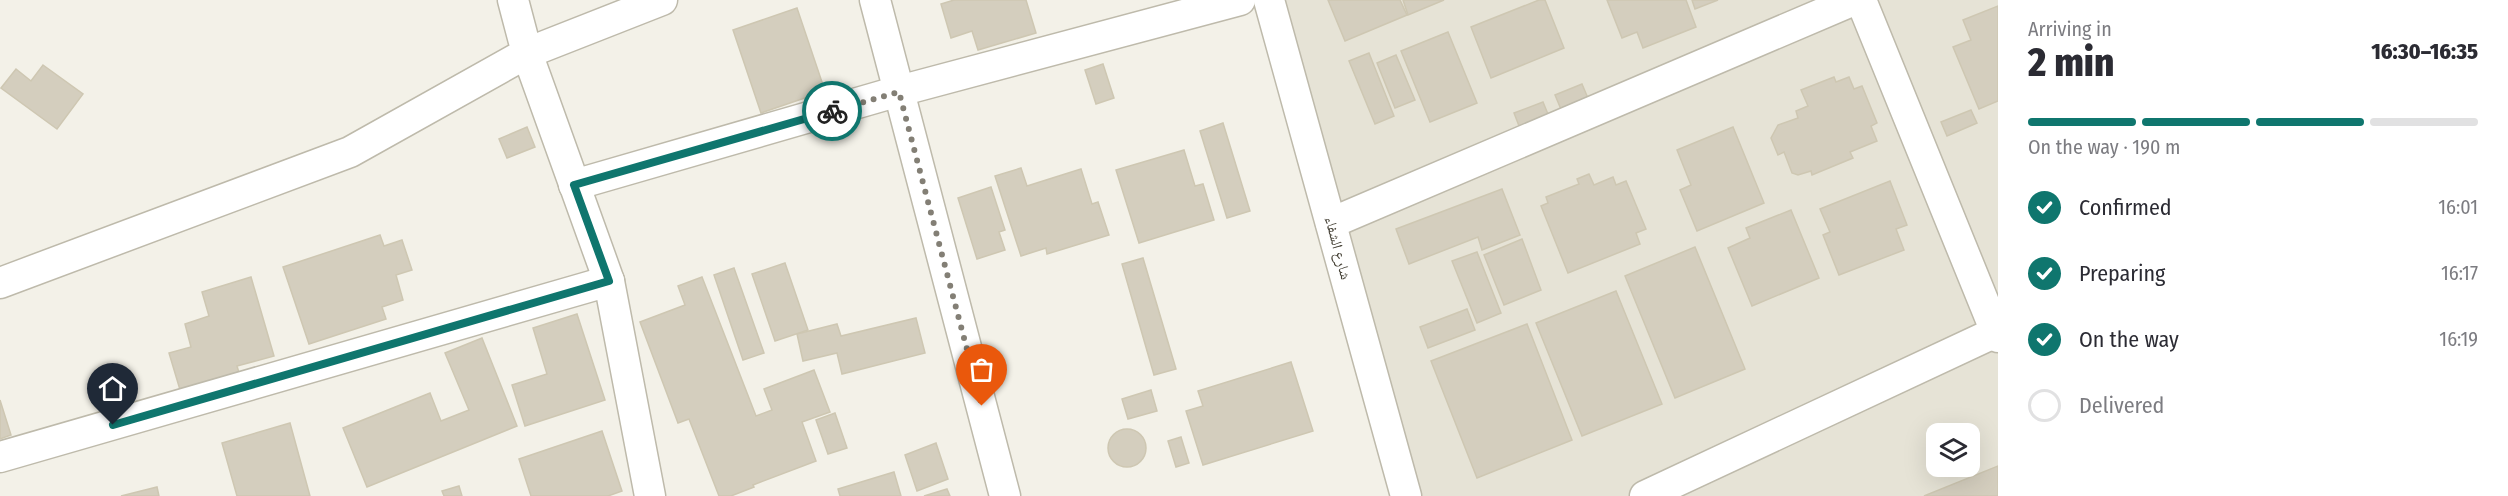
<!DOCTYPE html>
<meta charset="utf-8">
<style>
body{margin:0;font-family:"Fira Sans Condensed","Noto Naskh Arabic",sans-serif;background:#f7f7f7;color:#2b2b33;height:100vh;display:flex;flex-direction:column;font-size:22px;white-space:nowrap}
*{box-sizing:border-box;margin:0}
p{font-size:20px;color:#7c7c81}
.icon{flex:none;width:33px;height:33px;fill:none;stroke:currentColor;stroke-width:2;stroke-linecap:round;stroke-linejoin:round}
.map{position:relative;flex:1;overflow:hidden}
.sheet{display:flex;flex-direction:column;background:#fff;width:510px}
.sheet>*{flex:none}
.buttons{position:absolute;left:1926px;top:423px;display:grid;gap:12px}
.buttons a{display:grid;place-items:center;width:54px;height:54px;border-radius:12px;background:#fff;box-shadow:0 6px 24px #0002;font-size:30px}
.pin{position:absolute;display:grid;place-items:center;width:51px;height:51px;color:#fff;margin:-62px -26px;border-radius:50% 50% 50% 0;rotate:-45deg;box-shadow:0 0 6px #0007}
.pin .icon{rotate:45deg}
.courier{position:absolute;display:grid;place-items:center;width:60px;height:60px;margin:-30px;border:4px solid #0f766e;border-radius:50%;background:#fff;color:#222;box-shadow:0 2px 8px #0007}
.head em{font-style:normal;font-weight:800}
.head div{display:flex;flex-direction:column-reverse}
.head{display:flex;align-items:center;justify-content:space-between;height:102px;padding:0 30px}
h1{font-size:39px;font-weight:800;line-height:45px}
.bar{display:grid;grid-template-columns:repeat(4,1fr);gap:9px 6px;align-content:center;height:72px;padding:0 30px}
.bar i{height:8px;border-radius:4px;background:#e1e1e2}
.bar .active{background:#0f766e}
.bar p{grid-column:span 4}
ol{padding:0 30px;list-style:none}
li{display:flex;align-items:center;gap:18px;height:66px}
li p{margin-inline-start:auto}
li .icon{padding:6px;border-radius:50%;background:#0f766e;color:#fff;stroke-width:4}
li:last-child{color:#7c7c81}
li i{width:33px;height:33px;border:3px solid #e1e1e2;border-radius:50%}
main{display:flex;flex:1;min-height:0}
.map>svg:first-child{display:block}
.residential{fill:#e6e3d6;fill-rule:evenodd}
.building{fill:#d4cebe;stroke:#cec7b2;stroke-width:1.5}
.lines{fill:none;stroke-linecap:round;stroke-linejoin:round}
.minor-casing{stroke:#bebaab;stroke-width:33}
.minor{stroke:#fff;stroke-width:30}
.done{stroke:#837f75;stroke-width:6;stroke-dasharray:0 10.8}
.route{stroke:#0f766e;stroke-width:8}
.labels{text-anchor:middle;dominant-baseline:central;stroke-width:6;stroke-linejoin:round;paint-order:stroke}
.street-label{font-size:15px;fill:#464237;stroke:#fff}
</style>
<main>
<div class="map">
<svg width="1998" height="496" viewBox="0 0 1998 496">
<rect width="100%" height="100%" fill="#f3f1e8"/>
<!-- residential -->
<path class="residential" d="M1275,0H1998V496H1416ZM1936,434H1970V466H1936Z"/>
<!-- building -->
<g class="building">
<path d="M954,0H1026L1036,33L978,50L972,31L951,38L941,4Z"/>
<path d="M1328,0H1400L1407,15L1345,41Z"/>
<path d="M1403,0H1444L1408,15Z"/>
<path d="M1539,0H1545L1564,48L1491,78L1471,27Z"/>
<path d="M1607,0H1686L1696,27L1643,48L1637,32L1622,38Z"/>
<path d="M1692,0H1718L1695,9Z"/>
<path d="M1998,6V101L1979,109L1953,47L1971,40L1963,20Z"/>
<path d="M797,8L825,91L761,113L733,30Z"/>
<path d="M1448,32L1477,103L1430,122L1401,51Z"/>
<path d="M1369,53L1394,116L1375,124L1349,61Z"/>
<path d="M1396,55L1415,100L1395,108L1377,63Z"/>
<path d="M1103,64L1114,98L1096,104L1085,70Z"/>
<path d="M43,65L83,94L57,129L1,88L16,69L31,81Z"/>
<path d="M1834,77L1836,82L1849,77L1854,89L1862,86L1877,123L1871,126L1877,141L1850,152L1853,158L1812,175L1811,171L1798,175L1792,173L1784,152L1778,155L1771,138L1778,125L1798,118L1796,111L1808,106L1801,90Z"/>
<path d="M1582,84L1590,103L1563,114L1555,95Z"/>
<path d="M1543,102L1550,119L1521,131L1514,113Z"/>
<path d="M1971,110L1977,123L1947,136L1941,122Z"/>
<path d="M1223,123L1250,211L1227,218L1200,131Z"/>
<path d="M527,127L535,147L507,158L499,139Z"/>
<path d="M1733,127L1764,203L1697,231L1680,190L1691,185L1677,150Z"/>
<path d="M1184,150L1195,186L1203,184L1214,220L1139,243L1116,170Z"/>
<path d="M1021,168L1027,186L1081,169L1092,204L1098,202L1109,235L1047,254L1046,248L1021,256L995,176Z"/>
<path d="M1589,174L1594,185L1613,177L1616,185L1626,181L1646,229L1636,233L1640,244L1568,273L1541,206L1548,203L1546,197L1579,184L1577,179Z"/>
<path d="M1890,181L1907,225L1896,229L1904,250L1839,275L1823,235L1830,232L1820,209Z"/>
<path d="M991,187L1005,230L999,232L1005,250L977,259L958,198Z"/>
<path d="M1502,189L1520,235L1482,250L1478,237L1409,264L1396,229Z"/>
<path d="M1791,210L1819,278L1752,306L1728,248L1750,238L1746,228Z"/>
<path d="M380,235L384,246L402,240L412,270L396,275L403,300L382,307L386,319L309,344L283,267Z"/>
<path d="M1522,239L1541,290L1504,305L1484,255Z"/>
<path d="M1695,247L1745,369L1675,398L1625,276Z"/>
<path d="M1477,252L1501,313L1477,323L1452,261Z"/>
<path d="M1143,258L1176,369L1154,375L1122,264Z"/>
<path d="M785,263L808,330L775,341L752,274Z"/>
<path d="M734,268L764,353L743,360L714,275Z"/>
<path d="M251,277L274,356L237,366L243,386L184,403L169,353L191,347L185,324L209,316L202,292Z"/>
<path d="M702,277L756,416L772,410L764,389L814,370L830,412L802,422L816,461L753,485L754,487L731,496H719L689,419L678,423L640,322L685,305L678,286Z"/>
<path d="M1616,291L1662,404L1582,436L1536,323Z"/>
<path d="M1467,309L1475,330L1428,348L1420,327Z"/>
<path d="M577,314L605,400L525,426L512,385L547,374L533,328Z"/>
<path d="M916,318L925,353L842,374L837,353L803,361L797,334L837,324L841,336Z"/>
<path d="M1527,324L1572,440L1477,478L1431,361Z"/>
<path d="M482,338L517,426L367,487L343,428L430,393L441,421L469,410L445,353Z"/>
<path d="M1291,362L1313,431L1203,465L1186,411L1203,406L1198,391Z"/>
<path d="M1151,390L1157,411L1128,419L1122,399Z"/>
<path d="M0,400L11,435L0,439Z"/>
<path d="M835,413L847,448L828,454L816,420Z"/>
<path d="M290,423L310,496H237L222,443Z"/>
<circle cx="1127" cy="448" r="19"/>
<path d="M602,431L622,491L608,496H531L519,459Z"/>
<path d="M1181,437L1189,463L1176,467L1168,441Z"/>
<path d="M936,443L948,479L917,491L905,455Z"/>
<path d="M1998,466V496H1924Z"/>
<path d="M894,472L901,496H840L838,489Z"/>
<path d="M459,486L462,496H444L442,491Z"/>
<path d="M157,487L159,496H121Z"/>
<path d="M947,489L950,496H924Z"/>
</g>
<g class="lines">
<defs>
<g id="minor">
<path d="M513,0L527,53L609,281L650,496"/>
<path d="M875,0L1005,496"/>
<path d="M1269,0L1406,496"/>
<path d="M1861,0L1998,337"/>
<path d="M574,185L899,91L1240,0"/>
<path d="M1331,223L1854,0"/>
<path d="M0,283L350,152L527,53L662,0"/>
<path d="M0,457L609,281"/>
<path d="M1645,496L1996,332"/>
</g>
</defs>
<!-- minor casing -->
<use href="#minor" class="minor-casing"/>
<!-- minor -->
<use href="#minor" class="minor"/>
</g>
<g class="lines">
<!-- done -->
<path class="done" d="M832,111L899,92L982,406"/>
<!-- route -->
<path class="route" d="M113,425L609,281L574,185L832,111"/>
</g>
<g class="labels">
<!-- street labels -->
<g class="street-label">
<text transform="translate(1338 248) rotate(75)">شارع الشفاء</text>
</g>
</g>
</svg>
<div class="buttons">
<a><svg class="icon" aria-label="layers" viewBox="0 0 24 24"><path d="M12 4l9 5-9 5-9-5zM3 14l9 5 9-5"/></svg></a>
</div>
<div class="pin" style="left:982px;top:406px;background:#ea580c"><svg class="icon" aria-label="bag" viewBox="0 0 24 24"><path d="M5 8h14l-1 12H6zM9 8a3 3 0 0 1 6 0"/></svg></div>
<div class="pin" style="left:113px;top:425px;background:#1f2937"><svg class="icon" aria-label="home" viewBox="0 0 24 24"><path d="M3 11l9-7 9 7M6 9v11h12V9"/></svg></div>
<div class="courier" style="left:832px;top:111px"><svg class="icon" aria-label="bike" viewBox="0 0 24 24"><circle cx="6" cy="16" r="4"/><circle cx="18" cy="16" r="4"/><path d="M6 16l4-8h5l3 8M10 8l3 8H6M13 5h3"/></svg></div>
</div>
<section class="sheet">
<div class="head"><div><h1>2 min</h1><p>Arriving in</p></div><em>16:30–16:35</em></div>
<div class="bar"><i class="active"></i><i class="active"></i><i class="active"></i><i></i><p>On the way · 190 m</p></div>
<ol>
<li><svg class="icon" aria-label="check" viewBox="0 0 24 24"><path d="M5 12l5 5 9-10"/></svg>Confirmed<p>16:01</p></li>
<li><svg class="icon" aria-label="check" viewBox="0 0 24 24"><path d="M5 12l5 5 9-10"/></svg>Preparing<p>16:17</p></li>
<li><svg class="icon" aria-label="check" viewBox="0 0 24 24"><path d="M5 12l5 5 9-10"/></svg>On the way<p>16:19</p></li>
<li><i></i>Delivered</li>
</ol>
</section>
</main>
